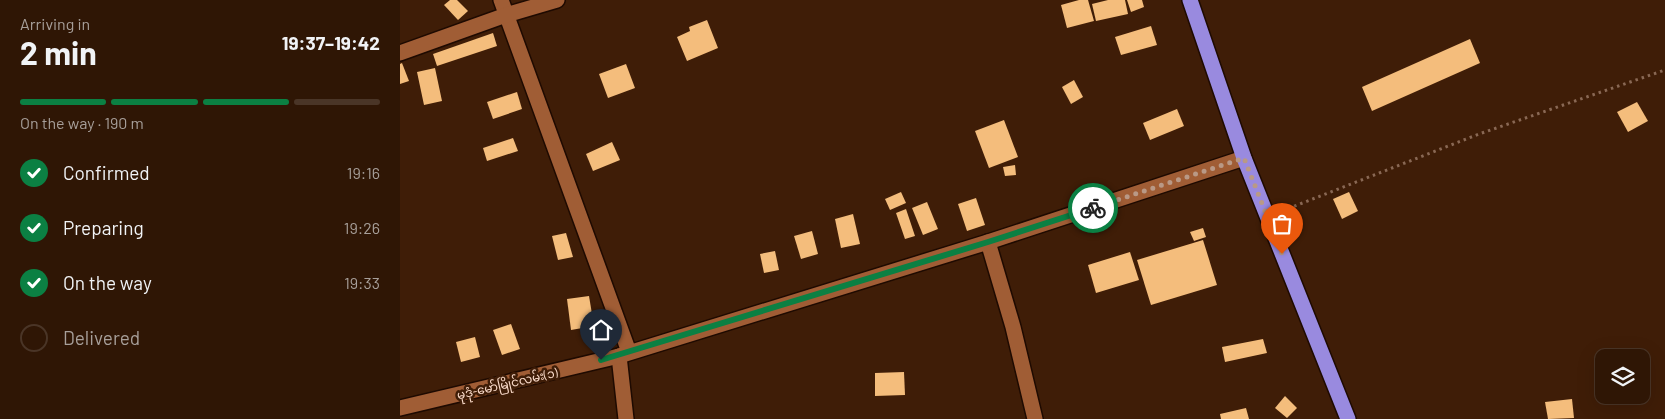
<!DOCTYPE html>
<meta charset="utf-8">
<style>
body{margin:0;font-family:Barlow,"Noto Sans Myanmar",sans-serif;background:#3b2313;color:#f1f3f6;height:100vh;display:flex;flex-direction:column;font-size:19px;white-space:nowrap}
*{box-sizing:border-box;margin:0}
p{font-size:16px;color:#a79f9a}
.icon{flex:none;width:28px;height:28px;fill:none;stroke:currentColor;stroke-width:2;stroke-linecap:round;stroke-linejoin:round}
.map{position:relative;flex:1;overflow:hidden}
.drawer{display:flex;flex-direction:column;background:#2f1605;width:400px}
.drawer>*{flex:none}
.buttons{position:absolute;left:1195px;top:349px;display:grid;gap:10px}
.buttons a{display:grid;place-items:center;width:55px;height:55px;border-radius:10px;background:#2f1605;box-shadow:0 5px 20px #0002,0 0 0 1px #4a3527;font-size:25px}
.pin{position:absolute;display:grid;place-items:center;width:42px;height:42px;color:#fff;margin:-51px -21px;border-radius:50% 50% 50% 0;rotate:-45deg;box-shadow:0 0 5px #0007}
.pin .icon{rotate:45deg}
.courier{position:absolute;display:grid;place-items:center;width:50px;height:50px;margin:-25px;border:4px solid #0b8043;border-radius:50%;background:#fff;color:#222;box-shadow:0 1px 6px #0007}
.headline em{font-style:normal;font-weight:700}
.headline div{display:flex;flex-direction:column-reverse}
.headline{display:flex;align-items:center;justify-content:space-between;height:85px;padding:0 20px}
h1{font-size:32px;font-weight:700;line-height:38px}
.bar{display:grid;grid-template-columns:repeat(4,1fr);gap:8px 5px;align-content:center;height:60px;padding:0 20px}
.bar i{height:6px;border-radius:4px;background:#4a3527}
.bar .on{background:#0b8043}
.bar p{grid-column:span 4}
ol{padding:0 20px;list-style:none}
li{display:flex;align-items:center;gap:15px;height:55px}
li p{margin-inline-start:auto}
li .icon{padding:5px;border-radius:50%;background:#0b8043;color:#fff;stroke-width:4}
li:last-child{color:#a79f9a}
li i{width:28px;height:28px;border:2px solid #4a3527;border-radius:50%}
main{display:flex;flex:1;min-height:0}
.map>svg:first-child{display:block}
.building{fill:#f4bd7c}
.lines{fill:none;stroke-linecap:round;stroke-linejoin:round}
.minor-casing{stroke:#1e0a01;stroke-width:18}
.highway-casing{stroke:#1e0a01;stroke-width:18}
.path{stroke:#896854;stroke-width:3;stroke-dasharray:2.5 4;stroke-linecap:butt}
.minor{stroke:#a05d35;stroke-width:15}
.highway{stroke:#998adf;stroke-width:15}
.done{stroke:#b99986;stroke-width:5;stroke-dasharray:0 9}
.route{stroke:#0b8043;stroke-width:6}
.labels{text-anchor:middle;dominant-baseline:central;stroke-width:5;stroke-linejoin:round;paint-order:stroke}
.street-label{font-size:12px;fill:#fbdccb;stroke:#3f1d07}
</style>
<main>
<section class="drawer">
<div class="headline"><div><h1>2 min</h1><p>Arriving in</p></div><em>19:37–19:42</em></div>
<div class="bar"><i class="on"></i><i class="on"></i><i class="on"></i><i></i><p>On the way · 190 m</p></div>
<ol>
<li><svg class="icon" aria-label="check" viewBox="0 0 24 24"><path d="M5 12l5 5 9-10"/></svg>Confirmed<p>19:16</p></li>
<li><svg class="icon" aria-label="check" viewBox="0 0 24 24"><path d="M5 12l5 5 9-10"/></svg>Preparing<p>19:26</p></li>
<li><svg class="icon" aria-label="check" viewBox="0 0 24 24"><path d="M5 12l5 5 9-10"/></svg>On the way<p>19:33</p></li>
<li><i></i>Delivered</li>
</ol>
</section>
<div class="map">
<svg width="1265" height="419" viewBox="0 0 1265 419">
<rect width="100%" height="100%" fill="#3f1d07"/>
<!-- building -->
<g class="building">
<path d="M50,0H57L68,11L58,20L44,5Z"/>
<path d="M679,0H688L694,21L667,28L661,5Z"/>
<path d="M708,0H725L728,14L696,21L692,4Z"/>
<path d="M727,0H742L744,7L731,12Z"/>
<path d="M307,20L318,48L287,61L277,37L290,31L289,27Z"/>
<path d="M751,26L757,45L721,55L715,37Z"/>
<path d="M93,33L97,46L37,66L33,54Z"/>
<path d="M1070,39L1080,63L972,111L962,87Z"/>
<path d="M2,63L9,81L0,84V64Z"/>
<path d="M226,64L235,88L208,98L199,74Z"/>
<path d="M35,68L42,101L24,105L17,72Z"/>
<path d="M674,80L683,97L671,104L662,87Z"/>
<path d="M117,92L122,109L93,119L87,102Z"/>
<path d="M1237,102L1248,121L1228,132L1217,112Z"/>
<path d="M777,109L784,126L750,140L743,123Z"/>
<path d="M604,120L618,157L589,168L575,131Z"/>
<path d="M113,138L118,151L87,161L83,148Z"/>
<path d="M212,142L220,160L193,171L186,154Z"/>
<path d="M615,165L616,175L605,176L603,167Z"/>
<path d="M501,192L506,203L490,210L485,199Z"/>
<path d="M949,192L958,211L942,219L933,199Z"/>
<path d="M576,198L585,225L567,231L558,204Z"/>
<path d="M527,202L538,229L523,235L512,208Z"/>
<path d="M506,209L515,236L505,239L496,213Z"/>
<path d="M453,214L460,244L441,248L435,219Z"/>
<path d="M803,228L806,237L794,241L790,232Z"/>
<path d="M412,231L418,254L401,259L394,236Z"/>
<path d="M166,233L173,257L158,260L152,236Z"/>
<path d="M803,240L817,285L751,305L737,260Z"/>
<path d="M375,251L379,270L364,273L360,254Z"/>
<path d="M730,252L739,280L696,293L688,265Z"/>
<path d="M189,296L194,326L171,330L167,299Z"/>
<path d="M111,324L120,349L102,355L93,330Z"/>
<path d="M75,337L80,357L61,362L56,342Z"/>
<path d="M863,339L867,353L825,362L822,347Z"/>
<path d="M504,372L505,395L475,396V373Z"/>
<path d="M885,396L897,408L887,418L875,408Z"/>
<path d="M1172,399L1174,418L1148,419L1145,402Z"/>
<path d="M846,408L849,419H821L820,414Z"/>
</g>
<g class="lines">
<defs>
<g id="minor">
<path d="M101,0L229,352"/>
<path d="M0,53L106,15L157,0"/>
<path d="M588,242L613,327L635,419"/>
<path d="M219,356L226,419"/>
<path d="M0,408L219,356L588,242L844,158"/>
</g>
<path id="highway" d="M790,0L844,158L948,419"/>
</defs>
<!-- minor casing -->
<use href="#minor" class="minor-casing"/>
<!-- highway casing -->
<use href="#highway" class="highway-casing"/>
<!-- path -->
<path class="path" d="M882,211L1079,134L1265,70"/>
<!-- minor -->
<use href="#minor" class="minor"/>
<!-- highway -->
<use href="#highway" class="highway"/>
</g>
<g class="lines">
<!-- done -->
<path class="done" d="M693,208L844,158L882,254"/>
<!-- route -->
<path class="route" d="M201,360L588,242L693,208"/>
</g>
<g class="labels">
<!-- street labels -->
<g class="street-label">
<text transform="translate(107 383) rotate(-13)">မုဒုံ-မော်မြိုင်လမ်း(၁)</text>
</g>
</g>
</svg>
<div class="buttons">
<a><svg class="icon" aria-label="layers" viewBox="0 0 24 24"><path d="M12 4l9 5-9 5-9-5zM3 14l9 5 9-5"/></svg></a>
</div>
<div class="pin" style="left:882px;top:254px;background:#ea580c"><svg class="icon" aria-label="bag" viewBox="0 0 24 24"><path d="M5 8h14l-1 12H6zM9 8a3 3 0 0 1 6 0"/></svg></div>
<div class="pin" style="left:201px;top:360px;background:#1f2937"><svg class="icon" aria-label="home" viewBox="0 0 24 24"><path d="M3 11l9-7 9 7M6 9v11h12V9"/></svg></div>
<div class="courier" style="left:693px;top:208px"><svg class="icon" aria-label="bike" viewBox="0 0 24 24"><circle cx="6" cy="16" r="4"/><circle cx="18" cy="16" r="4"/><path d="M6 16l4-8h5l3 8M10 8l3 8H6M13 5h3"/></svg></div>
</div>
</main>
